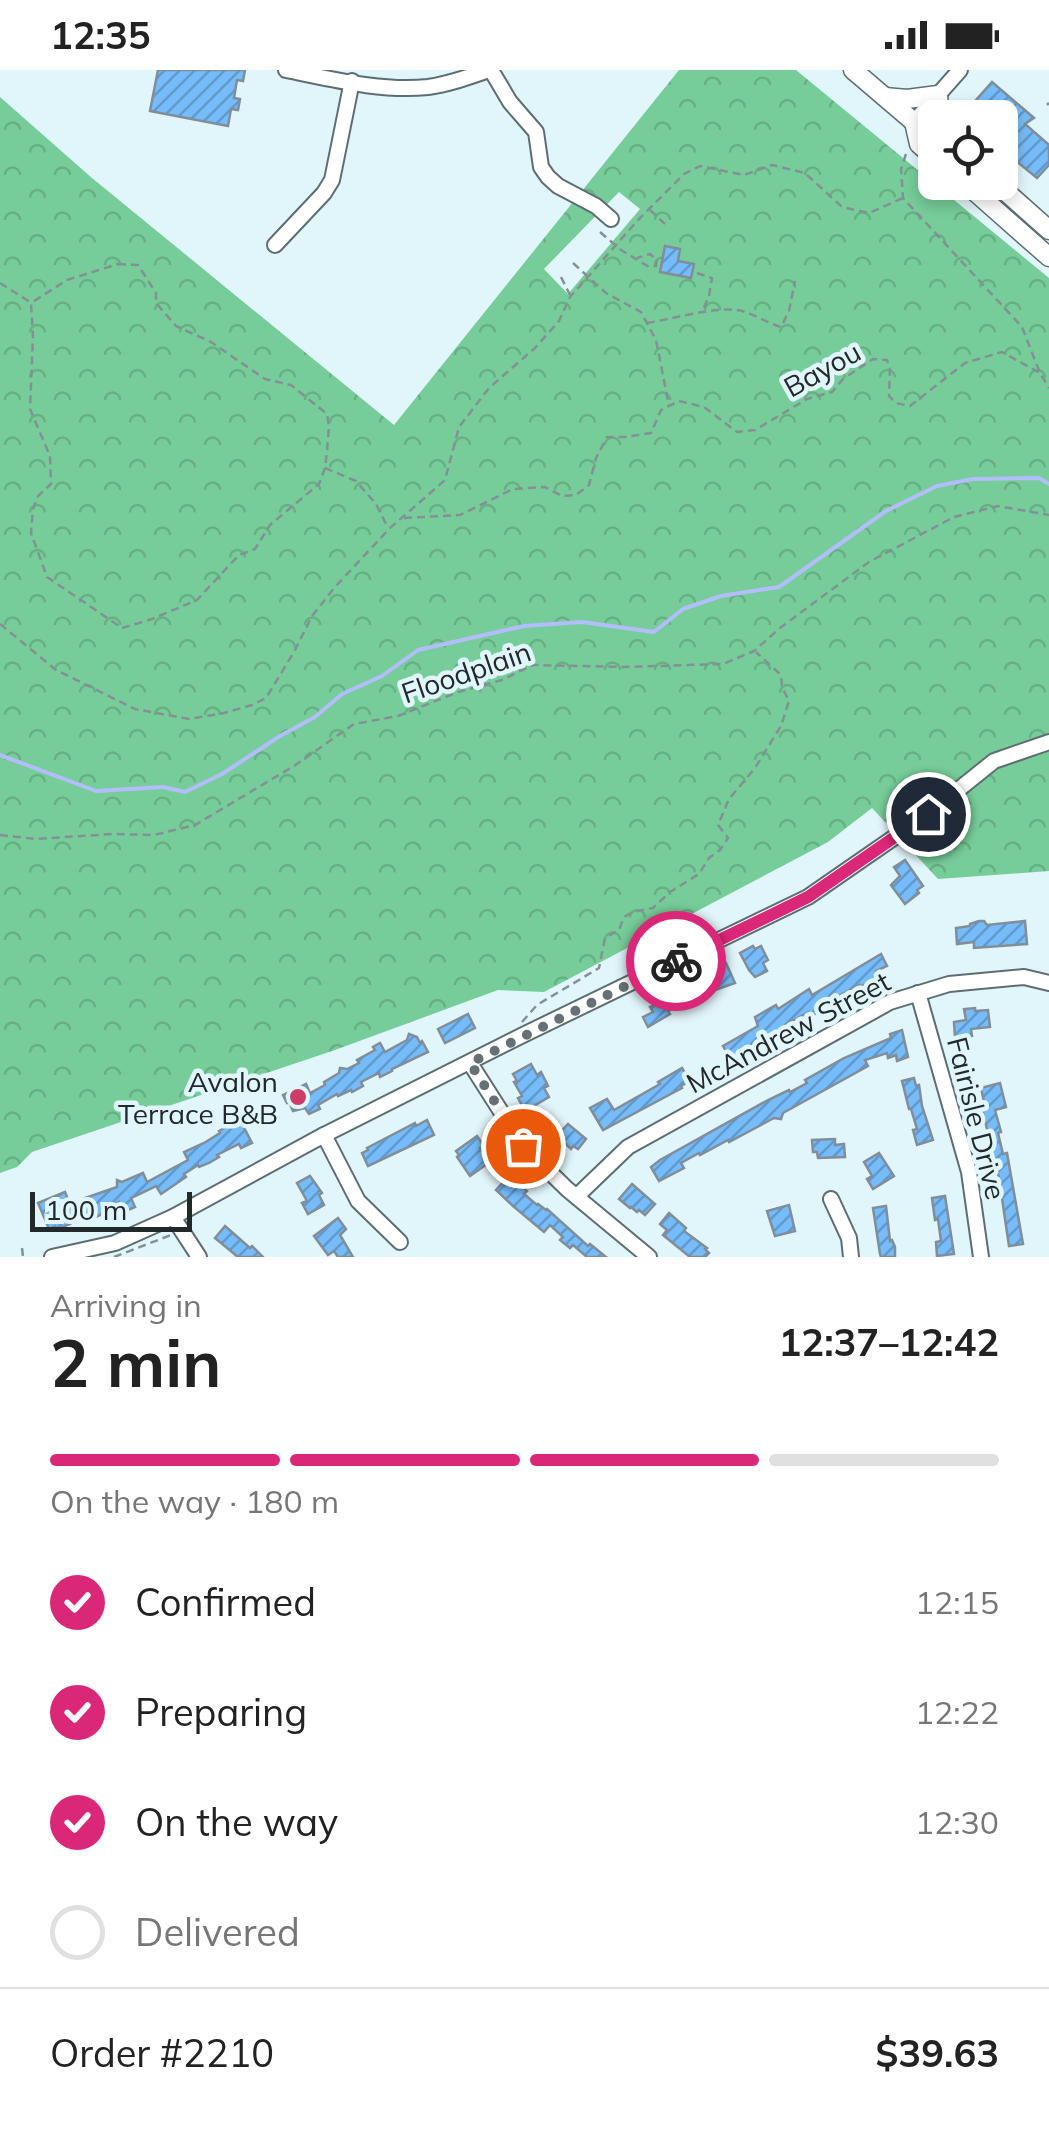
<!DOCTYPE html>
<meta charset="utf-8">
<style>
body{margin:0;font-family:Mulish,sans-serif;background:#f2f2f2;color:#222;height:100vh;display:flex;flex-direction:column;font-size:38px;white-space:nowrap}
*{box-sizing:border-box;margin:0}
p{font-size:32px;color:#767676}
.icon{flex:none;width:55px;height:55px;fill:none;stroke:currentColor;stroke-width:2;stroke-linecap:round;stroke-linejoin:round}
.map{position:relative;height:1187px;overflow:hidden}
.sheet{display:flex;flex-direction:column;background:#fff;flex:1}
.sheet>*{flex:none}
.buttons{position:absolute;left:918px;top:30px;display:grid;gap:20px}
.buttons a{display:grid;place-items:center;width:100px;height:100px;border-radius:15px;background:#fff;box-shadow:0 5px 15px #0003;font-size:50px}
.scale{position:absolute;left:30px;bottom:25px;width:162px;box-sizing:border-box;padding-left:10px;border:5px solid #22292b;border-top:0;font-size:28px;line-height:35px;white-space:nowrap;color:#22292b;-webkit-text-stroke:8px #e1f6fb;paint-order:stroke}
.pin{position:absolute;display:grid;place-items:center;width:85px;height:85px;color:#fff;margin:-42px;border:5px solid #fff;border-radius:50%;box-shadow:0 2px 10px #0007}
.courier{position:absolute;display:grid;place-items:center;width:100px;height:100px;margin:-50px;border:8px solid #db2777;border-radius:50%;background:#fff;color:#222;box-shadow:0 2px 12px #0007}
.overview em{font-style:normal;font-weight:700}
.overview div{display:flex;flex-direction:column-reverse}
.overview{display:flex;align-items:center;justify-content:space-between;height:170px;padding:0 50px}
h1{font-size:65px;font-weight:700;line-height:75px}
.bar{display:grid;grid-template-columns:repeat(4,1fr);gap:15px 10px;align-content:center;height:120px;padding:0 50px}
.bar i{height:12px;border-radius:8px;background:#e0e0e0}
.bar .active{background:#db2777}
.bar p{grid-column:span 4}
.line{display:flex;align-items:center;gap:25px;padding:0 50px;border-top:2px solid #e0e0e0}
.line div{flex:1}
ol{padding:0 50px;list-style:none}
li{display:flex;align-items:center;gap:30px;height:110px}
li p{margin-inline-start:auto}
li .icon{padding:10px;border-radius:50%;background:#db2777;color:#fff;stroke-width:4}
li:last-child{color:#767676}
li i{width:55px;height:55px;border:5px solid #e0e0e0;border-radius:50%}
.status{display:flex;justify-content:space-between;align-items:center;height:70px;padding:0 50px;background:#fff;direction:ltr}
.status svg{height:28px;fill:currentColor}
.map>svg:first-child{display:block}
.forest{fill:url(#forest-crowns);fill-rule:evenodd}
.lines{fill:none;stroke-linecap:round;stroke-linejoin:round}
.stream{stroke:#b2bdfd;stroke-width:4}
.building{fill:url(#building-hatch);stroke:#818e99;stroke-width:2.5}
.minor-casing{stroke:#5d6e73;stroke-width:18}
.major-casing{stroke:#5d6e73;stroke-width:21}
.path{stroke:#839195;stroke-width:2.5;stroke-dasharray:8 5;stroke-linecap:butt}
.minor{stroke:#fff;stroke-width:14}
.major{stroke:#fff;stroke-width:18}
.done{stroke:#657174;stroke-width:10;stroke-dasharray:0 18}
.route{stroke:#db2777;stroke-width:12}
.poi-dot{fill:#cc3e68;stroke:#e1f6fb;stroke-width:4}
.labels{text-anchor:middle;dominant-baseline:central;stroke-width:9;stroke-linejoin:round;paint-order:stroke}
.street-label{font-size:28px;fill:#22292b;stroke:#e1f6fb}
.poi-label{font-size:28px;fill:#22292b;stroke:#e1f6fb;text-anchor:end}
</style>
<div class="status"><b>12:35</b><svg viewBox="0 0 49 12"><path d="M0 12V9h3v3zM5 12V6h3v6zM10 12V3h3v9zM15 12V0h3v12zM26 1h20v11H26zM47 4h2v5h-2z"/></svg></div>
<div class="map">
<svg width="1049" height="1187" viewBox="0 0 1049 1187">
<defs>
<pattern id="forest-crowns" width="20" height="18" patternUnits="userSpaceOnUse" patternTransform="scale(2.5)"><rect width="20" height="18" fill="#77cd99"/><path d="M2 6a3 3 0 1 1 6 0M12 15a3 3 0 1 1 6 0" fill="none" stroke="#67b084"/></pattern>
<pattern id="building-hatch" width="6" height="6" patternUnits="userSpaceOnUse" patternTransform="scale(2.5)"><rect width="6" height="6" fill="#76bcfa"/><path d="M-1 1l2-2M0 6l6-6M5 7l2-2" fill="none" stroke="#6099cb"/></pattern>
</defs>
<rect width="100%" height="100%" fill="#e1f6fb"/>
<!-- forest -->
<path class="forest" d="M679,0H796L1049,208V801L938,809L872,738L828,772L544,922L498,920L335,980L32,1082L17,1097L0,1103V27L92,108L394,355ZM619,122L640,139L568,224L544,199Z"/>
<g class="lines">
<!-- stream -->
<path class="stream" d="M0,685L96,721L163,717L185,722L222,704L280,666L315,647L342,624L382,606L418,580L524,556L582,552L654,562L683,539L721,526L779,517L886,441L937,416L973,409L1039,408L1049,414"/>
</g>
<!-- building -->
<g class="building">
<path d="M158,0H245L243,11L237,10L234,28L240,29L238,40L231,39L228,56L150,41Z"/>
<path d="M992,12L1034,48L1025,54L1049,75V95L1037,108L1000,78V48H980L969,38Z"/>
<path d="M665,176L680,179L678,191L694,194L691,208L660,202Z"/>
<path d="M905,790L923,816L917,820L919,823L905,834L891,815L900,806L894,797Z"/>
<path d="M979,851H984L987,855L1025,851L1027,874L974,878V872L957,874L956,858L970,856V854Z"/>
<path d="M753,876L755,879L761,876L768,890L763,893L767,901L755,907L749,900L740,883Z"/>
<path d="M881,884L887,896L876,901L879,908L859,917V915L839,926V931L811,946L809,942L787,954L788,958L754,974L731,990L723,976L758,956L755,947L776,935L778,939L809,919L812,925Z"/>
<path d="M726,893L735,913L715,920L693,932L691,928L668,941L670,944L648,957L643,947L653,942L650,937L707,906L706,904Z"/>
<path d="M975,938V941L988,940L990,957L971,959L972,966L955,968L954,952L966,950L964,939Z"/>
<path d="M468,944L475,958L445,973L438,959Z"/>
<path d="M902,960L908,987L897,991L896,985L888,988L887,983L865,990L868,996L783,1043L781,1049L774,1048L729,1072L728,1070L700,1085L699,1083L681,1093L684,1098L659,1111L651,1097L660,1090L768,1030L789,1020L790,1022L807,1013L805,1010L844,988L891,968L890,964Z"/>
<path d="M409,964L417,967L420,973L422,971L428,982L392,999V1001L380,1007L379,1003L361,1012L363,1016L352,1022L351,1020L338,1026L337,1024L318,1035L320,1039L309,1044L305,1038L293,1041L289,1032L287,1033L283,1025L306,1014L310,1023L325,1015L324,1012L339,1003L340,998L347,999L359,993L357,990L375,980L373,977L380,973L385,982L407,970Z"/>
<path d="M531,994L537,1005L541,1002L548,1016L544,1018L549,1027L525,1041L518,1028L522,1026L514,1012L517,1011L513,1004Z"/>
<path d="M682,998L690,1011L681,1016L682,1018L603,1060L590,1038L607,1029L614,1040L660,1014L658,1012Z"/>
<path d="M914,1008L916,1016L919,1015L922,1036L933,1070L917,1075L913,1060L917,1059L911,1039H909L902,1011Z"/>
<path d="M1000,1013L1006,1037L995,1040L1001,1062L998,1063L1003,1084L1007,1083L1023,1174L1009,1176L999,1108L983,1043L980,1044L978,1033L984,1032L981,1018Z"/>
<path d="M240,1050L252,1073L241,1078L239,1074L217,1085L219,1087L209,1093L199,1097L198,1095L184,1104L186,1107L161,1124L156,1116L131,1128L135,1137L123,1142L119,1132L103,1139L105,1143L93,1148L91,1142L69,1151L70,1154L57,1159L55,1156L49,1159L38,1133L65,1122L71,1137L86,1131L85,1128L117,1117V1110L122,1112L143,1103L147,1112L188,1090L184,1082L204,1073L220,1063L219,1061Z"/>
<path d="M427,1050L434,1065L368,1096L362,1083L368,1080L367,1078L415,1053L416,1056Z"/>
<path d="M568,1054L586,1069L578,1079L573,1076L571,1079L566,1074L561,1081L550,1073Z"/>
<path d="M477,1066L484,1076L480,1078L490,1092L470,1106L457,1087L459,1085L456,1081Z"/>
<path d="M835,1069V1075L844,1074L845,1087L818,1088L817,1082H813L812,1070Z"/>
<path d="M879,1083L894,1106L873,1119L867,1109L872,1106L864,1092Z"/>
<path d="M310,1106L322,1123L319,1125L324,1135L308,1144L302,1133L307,1131L297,1113Z"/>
<path d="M509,1106L527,1121L524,1124L537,1135L538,1134L546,1140L547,1139L588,1176L590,1174L606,1187H587L573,1175L570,1178L560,1170L563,1167L550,1155L544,1162L513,1136L496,1120Z"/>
<path d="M632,1114L655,1134L645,1145L639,1140L637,1142L631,1137L630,1138L619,1129Z"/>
<path d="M945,1126L954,1184L937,1186L936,1172L941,1171L938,1149L935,1150L932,1128Z"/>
<path d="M789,1135L795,1161L775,1166L767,1141Z"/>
<path d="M886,1136L890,1171L892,1170L895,1177V1187H881L880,1184L873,1138Z"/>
<path d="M669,1143L686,1158L684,1161L707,1178L705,1179L709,1183L705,1187H690L663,1165L667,1160L660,1154Z"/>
<path d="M338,1148L346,1159L340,1165L353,1187H338L334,1181L328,1185L314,1166Z"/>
<path d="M225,1156L250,1178L252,1176L263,1187H238L215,1168Z"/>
</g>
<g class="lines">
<defs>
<g id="minor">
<path d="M286,0C331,9 382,22 428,17C449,14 469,7 489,0"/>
<path d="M491,0L510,32L536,62L541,97L548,107L558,116L596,136L611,149"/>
<path d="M914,52L960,0"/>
<path d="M275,175L324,123L332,110L352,11"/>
<path d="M918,923L969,1102L981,1187"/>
<path d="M470,993L523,1076L567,1119L649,1187"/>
<path d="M324,1065L358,1131L400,1172"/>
<path d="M577,1126L628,1077L890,932L949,914L1024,907L1049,913"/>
<path d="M831,1129L849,1168L851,1187"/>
<path d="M173,1147L199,1187"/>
<path d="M52,1187L115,1173L173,1147L324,1065L523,965L808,827L928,744L994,691L1049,672"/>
</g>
<g id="major">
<path d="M853,0L914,52L935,58"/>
<path d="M885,27L907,29L938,25L940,48"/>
<path d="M914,52L919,74L935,88"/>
<path d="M964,112L1049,187"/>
<path d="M995,112L1049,160"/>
</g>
</defs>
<!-- minor casing -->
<use href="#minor" class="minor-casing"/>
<!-- major casing -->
<use href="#major" class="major-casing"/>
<!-- path -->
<g class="path">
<path d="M1047,35L1049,33"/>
<path d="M906,84L901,99L903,128L1022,257L1040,303L1049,318"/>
<path d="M650,140L665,154"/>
<path d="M600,162L621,180L649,197L656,196L657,190L650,184L637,188"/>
<path d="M573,193L606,223L641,242L656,270L669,336"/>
<path d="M118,194L138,195L156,223V233L176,256L211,272L265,309L291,315L327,344L329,356L327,381L325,398L319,414L270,455L255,479L239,485L197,530L152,549L122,558L47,507L31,463L33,439L38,426L51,414L50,386L30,339L33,267L31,233L67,210Z"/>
<path d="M697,203L712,208L709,226L702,242"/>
<path d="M561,207L570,225"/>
<path d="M0,213L30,232"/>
<path d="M647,253C672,249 713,237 736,240C750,241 766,253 781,257L789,241L795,211"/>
<path d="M325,398L356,411L376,434L388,458"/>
<path d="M404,448L460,445L513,419L545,417L562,426L576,425L589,415L596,388L607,367H625L651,363L661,340L679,331L704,337L737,362L755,360L807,329L832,322L843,309L873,289L887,290L890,300L889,326L896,333L910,336L965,293L1002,282L1040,303"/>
<path d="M0,554L56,600L135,639L189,649L224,643L252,635L266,628L294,582L312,546L335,517L389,459L445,410L459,357L489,318L535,278L559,251L570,227L638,150L684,104L700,96L744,105L772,95L805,103L842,137L869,143L903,128"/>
<path d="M0,765L36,769L112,764L154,765L195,755L294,696L354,654L398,646L458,622L502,610L533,595L624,597L723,594L754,581L780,558L869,492L954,447L998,436L1049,445"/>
<path d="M522,952L537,935L599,898L605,868L619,860L624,847L633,842L653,838L670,822L699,804L709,788L720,780L728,768L718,755L729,729L755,698L781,656L789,631L782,617L781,605L756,582"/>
<path d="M22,1178L23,1187"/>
<path d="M114,1187L171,1165"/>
</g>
<!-- minor -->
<use href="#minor" class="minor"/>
<!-- major -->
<use href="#major" class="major"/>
</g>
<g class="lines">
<!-- done -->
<path class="done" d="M523,1076L470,993L676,891"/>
<!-- route -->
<path class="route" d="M676,891L808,827L928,744"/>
</g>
<!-- markers -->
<circle class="poi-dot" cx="298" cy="1027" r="10"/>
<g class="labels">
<!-- street labels -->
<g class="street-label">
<text transform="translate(822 299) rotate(-29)">Bayou</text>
<text transform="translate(466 602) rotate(-19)">Floodplain</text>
<text transform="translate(788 962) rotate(-28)">McAndrew Street</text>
<text transform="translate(977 1048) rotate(76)">Fairisle Drive</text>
</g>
<!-- poi labels -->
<g class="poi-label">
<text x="278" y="1011">Avalon<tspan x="278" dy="32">Terrace B&amp;B</tspan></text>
</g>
</g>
</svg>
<div class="buttons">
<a><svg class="icon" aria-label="locate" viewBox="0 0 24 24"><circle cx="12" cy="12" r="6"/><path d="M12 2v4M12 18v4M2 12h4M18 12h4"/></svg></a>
</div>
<div class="scale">100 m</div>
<div class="pin" style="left:523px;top:1076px;background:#ea580c"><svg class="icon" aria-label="bag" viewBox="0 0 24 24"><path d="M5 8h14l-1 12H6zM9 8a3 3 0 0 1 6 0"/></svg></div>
<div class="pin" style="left:928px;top:744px;background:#1f2937"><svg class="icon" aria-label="home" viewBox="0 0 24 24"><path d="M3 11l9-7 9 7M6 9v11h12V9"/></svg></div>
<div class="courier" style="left:676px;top:891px"><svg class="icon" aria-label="bike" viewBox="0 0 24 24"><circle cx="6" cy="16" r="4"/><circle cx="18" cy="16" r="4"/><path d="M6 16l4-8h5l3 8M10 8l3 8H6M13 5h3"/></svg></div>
</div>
<section class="sheet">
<div class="overview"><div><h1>2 min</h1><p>Arriving in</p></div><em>12:37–12:42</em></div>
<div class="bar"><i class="active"></i><i class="active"></i><i class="active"></i><i></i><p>On the way · 180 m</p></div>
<ol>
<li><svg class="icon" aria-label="check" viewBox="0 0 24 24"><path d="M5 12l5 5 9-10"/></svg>Confirmed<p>12:15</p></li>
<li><svg class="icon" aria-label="check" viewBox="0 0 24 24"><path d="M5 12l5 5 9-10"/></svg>Preparing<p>12:22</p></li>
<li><svg class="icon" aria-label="check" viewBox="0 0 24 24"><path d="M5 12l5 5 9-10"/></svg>On the way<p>12:30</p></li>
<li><i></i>Delivered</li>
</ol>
<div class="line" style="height:130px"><div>Order #2210</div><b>$39.63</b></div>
</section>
